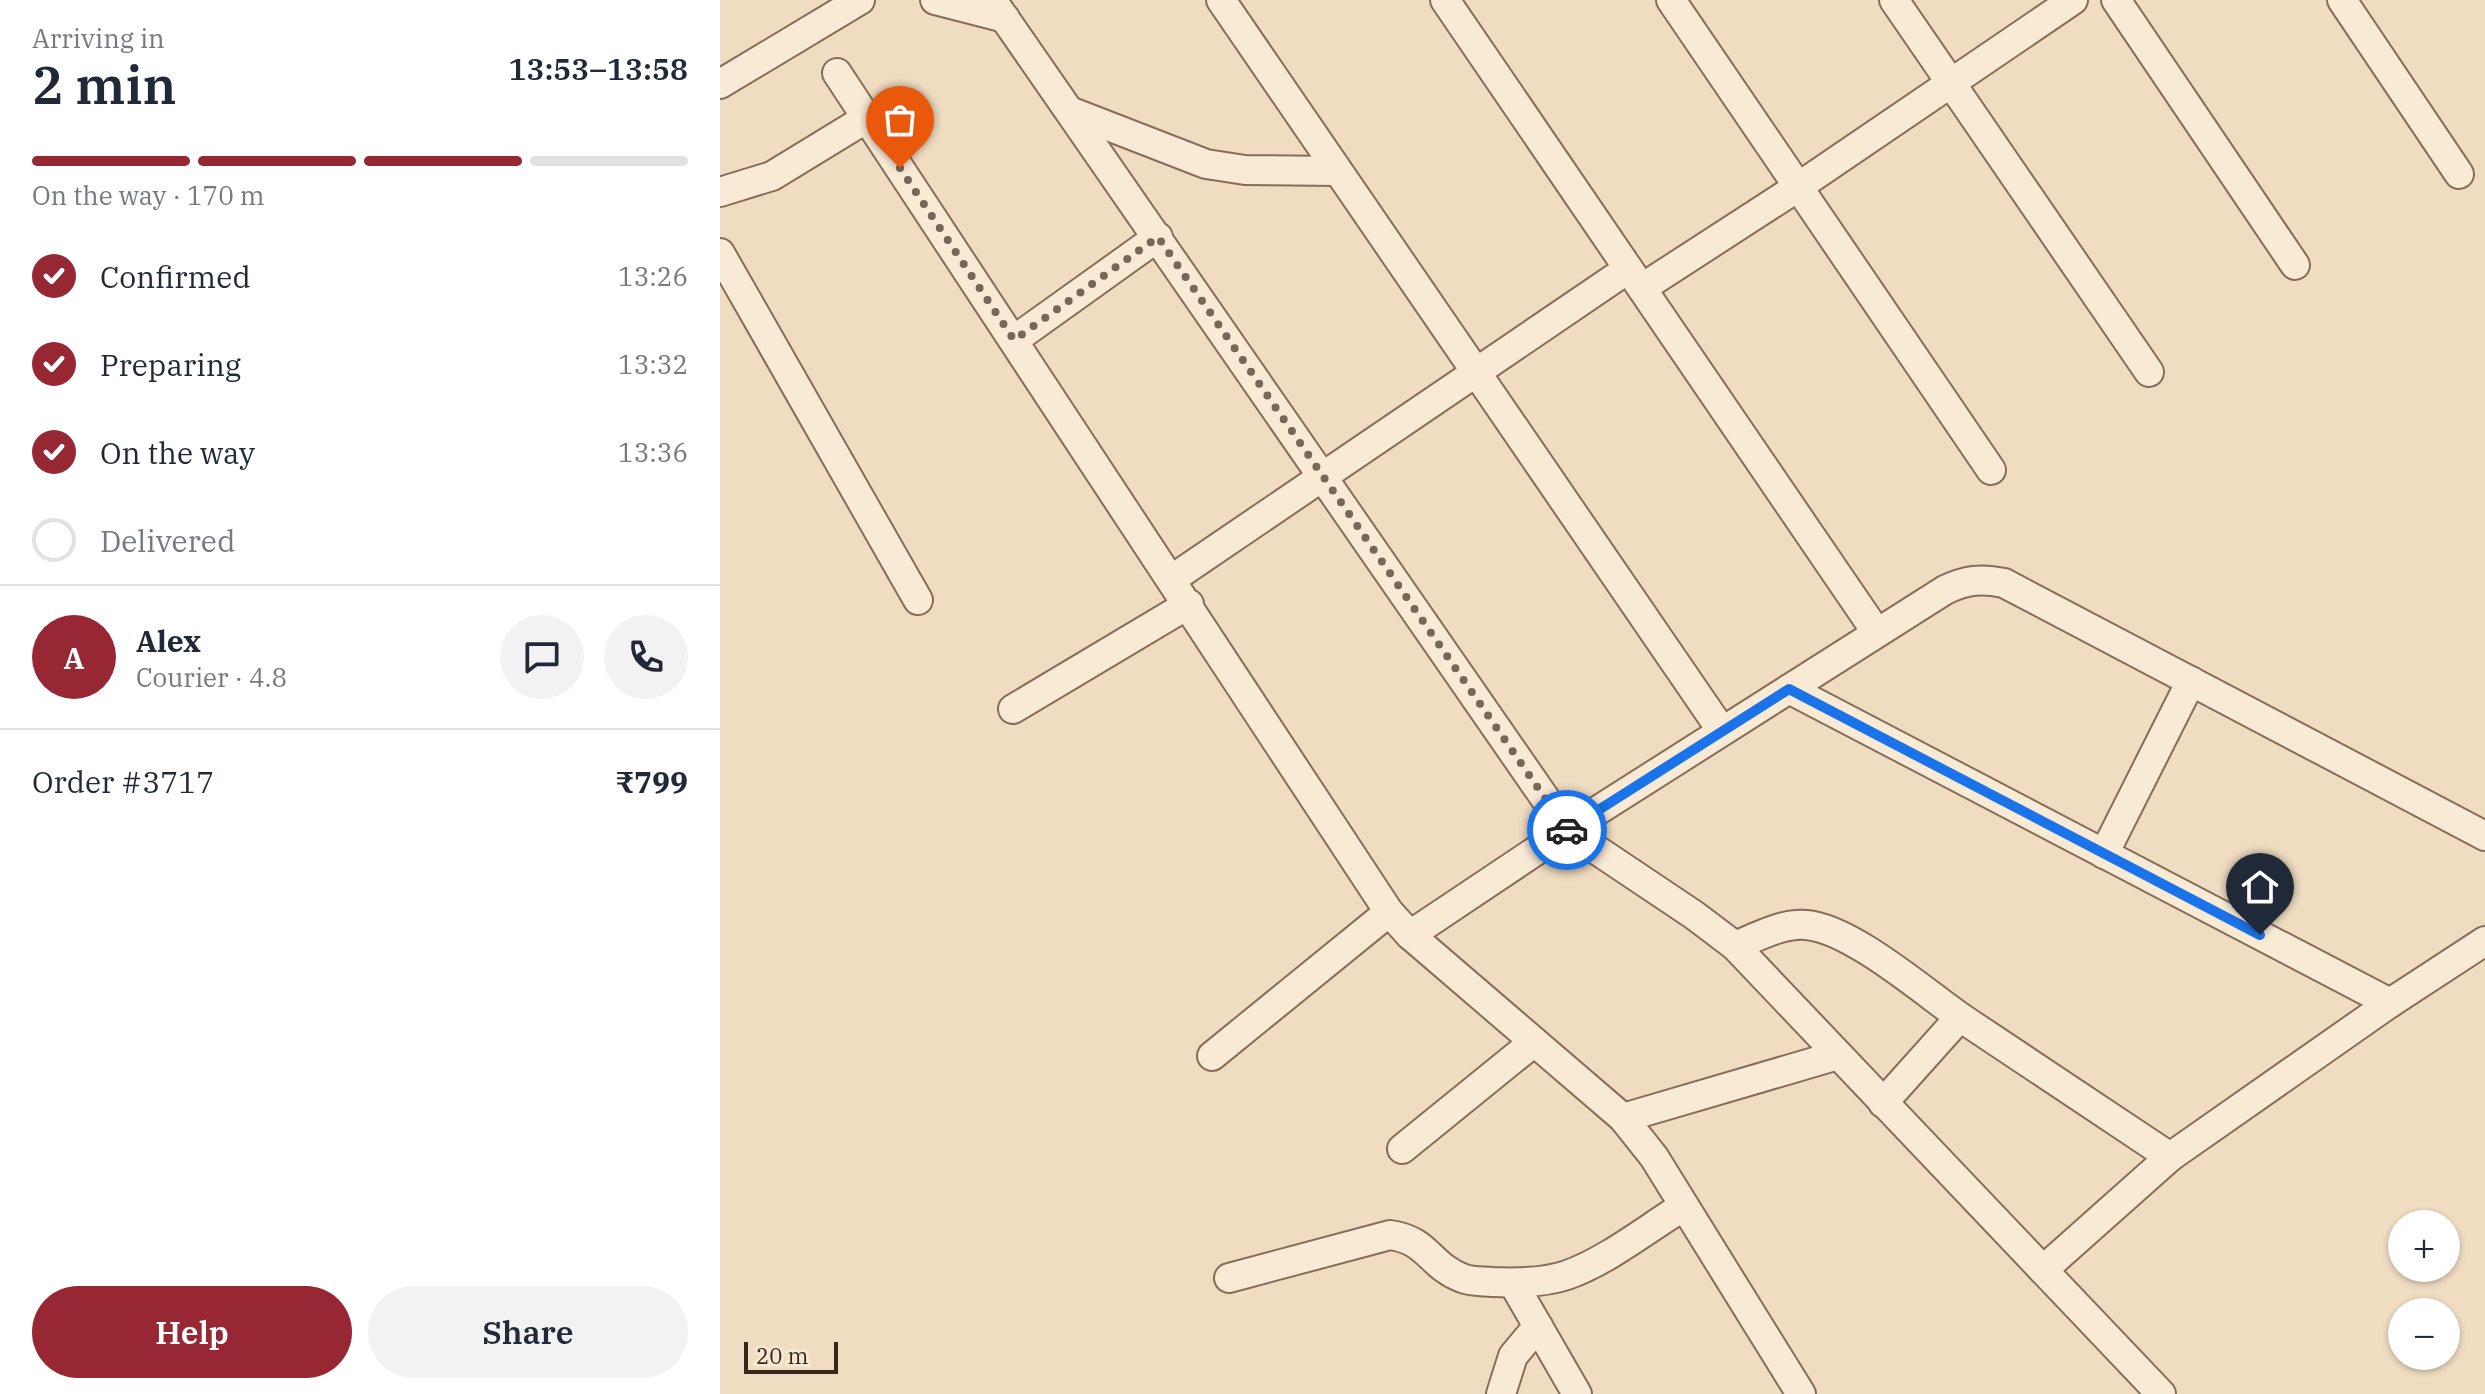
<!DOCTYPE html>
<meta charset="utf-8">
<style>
body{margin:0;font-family:"IBM Plex Serif",serif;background:#f2f2f3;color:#1f2937;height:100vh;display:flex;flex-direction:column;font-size:30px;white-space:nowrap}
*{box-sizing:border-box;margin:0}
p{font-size:26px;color:#747a83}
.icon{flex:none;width:44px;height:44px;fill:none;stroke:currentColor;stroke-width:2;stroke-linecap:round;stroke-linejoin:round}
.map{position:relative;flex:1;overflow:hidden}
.details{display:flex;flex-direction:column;background:#fff;width:720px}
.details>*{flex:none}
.tools{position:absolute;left:1668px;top:1210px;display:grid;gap:16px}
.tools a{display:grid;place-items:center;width:72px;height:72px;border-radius:50%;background:#fff;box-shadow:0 2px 6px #0004;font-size:40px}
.scale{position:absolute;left:24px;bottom:20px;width:94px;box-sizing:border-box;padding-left:8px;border:4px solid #38271d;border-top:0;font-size:22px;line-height:28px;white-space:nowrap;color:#38271d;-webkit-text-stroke:6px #f6e7d1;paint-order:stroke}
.pin{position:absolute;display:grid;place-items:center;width:68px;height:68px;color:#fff;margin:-82px -34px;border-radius:50% 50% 50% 0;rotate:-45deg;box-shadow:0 0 8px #0007}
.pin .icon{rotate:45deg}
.courier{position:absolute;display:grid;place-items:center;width:80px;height:80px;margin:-40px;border:6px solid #1a73e8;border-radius:50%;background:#fff;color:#222;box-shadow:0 2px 10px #0007}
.overview em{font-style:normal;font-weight:600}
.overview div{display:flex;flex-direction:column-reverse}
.overview{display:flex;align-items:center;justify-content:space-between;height:136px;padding:0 32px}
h1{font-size:52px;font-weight:600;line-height:60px}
.bar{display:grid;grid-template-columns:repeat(4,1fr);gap:12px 8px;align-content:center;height:96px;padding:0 32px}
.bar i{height:10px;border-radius:6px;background:#e0e1e3}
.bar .active{background:#982734}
.bar p{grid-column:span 4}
.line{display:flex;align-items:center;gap:20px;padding:0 32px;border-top:2px solid #e0e1e3}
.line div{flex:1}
.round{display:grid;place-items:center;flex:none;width:84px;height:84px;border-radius:42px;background:#f2f2f3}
ol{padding:0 32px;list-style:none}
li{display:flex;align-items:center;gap:24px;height:88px}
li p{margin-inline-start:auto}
li .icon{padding:8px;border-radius:50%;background:#982734;color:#fff;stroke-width:4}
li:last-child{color:#747a83}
li i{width:44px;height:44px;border:4px solid #e0e1e3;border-radius:50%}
.action{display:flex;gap:16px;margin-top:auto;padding:16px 32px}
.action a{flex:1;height:92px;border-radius:48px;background:#982734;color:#fff;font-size:32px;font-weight:600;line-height:92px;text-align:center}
.action a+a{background:#f2f2f3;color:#1f2937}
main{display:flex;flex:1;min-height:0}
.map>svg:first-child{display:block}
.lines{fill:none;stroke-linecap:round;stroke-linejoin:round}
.minor-casing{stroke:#886d58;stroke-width:32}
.minor{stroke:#f9ead5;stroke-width:28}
.done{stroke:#786656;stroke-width:8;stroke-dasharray:0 14.4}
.route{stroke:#1a73e8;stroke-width:10}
</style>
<main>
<section class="details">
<div class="overview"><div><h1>2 min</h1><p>Arriving in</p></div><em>13:53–13:58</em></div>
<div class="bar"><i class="active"></i><i class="active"></i><i class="active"></i><i></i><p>On the way · 170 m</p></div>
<ol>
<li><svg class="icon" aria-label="check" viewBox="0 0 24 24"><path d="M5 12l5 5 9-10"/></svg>Confirmed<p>13:26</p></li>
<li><svg class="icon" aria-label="check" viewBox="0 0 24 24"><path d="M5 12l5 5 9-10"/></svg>Preparing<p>13:32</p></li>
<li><svg class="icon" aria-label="check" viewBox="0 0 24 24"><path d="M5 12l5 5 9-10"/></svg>On the way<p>13:36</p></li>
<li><i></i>Delivered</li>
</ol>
<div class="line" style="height:144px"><b class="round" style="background:#982734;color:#fff">A</b><div><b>Alex</b><p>Courier · 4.8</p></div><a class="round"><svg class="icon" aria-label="chat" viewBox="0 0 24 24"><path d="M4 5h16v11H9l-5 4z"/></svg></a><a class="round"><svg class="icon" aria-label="phone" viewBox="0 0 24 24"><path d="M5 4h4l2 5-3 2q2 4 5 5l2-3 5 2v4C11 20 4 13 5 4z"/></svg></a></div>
<div class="line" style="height:104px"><div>Order #3717</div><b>₹799</b></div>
<div class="action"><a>Help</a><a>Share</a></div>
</section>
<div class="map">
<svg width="1765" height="1394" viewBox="0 0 1765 1394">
<rect width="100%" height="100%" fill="#efdcc1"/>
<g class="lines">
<defs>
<g id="minor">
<path d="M215,0L285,18"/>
<path d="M272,0L847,830L974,915L1015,946L1441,1394"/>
<path d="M501,0L1002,731"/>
<path d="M725,0L1157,633"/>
<path d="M951,0L1271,470"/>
<path d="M1174,0L1429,372"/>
<path d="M1396,0L1575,265"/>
<path d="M1622,0L1739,174"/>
<path d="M117,73L669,912L690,935L903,1118L1118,1055"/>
<path d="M0,84L140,0"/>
<path d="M352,112L486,164L525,170L617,171"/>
<path d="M0,192L52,176L147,118"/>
<path d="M0,253L198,600"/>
<path d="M922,288L1078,187L1353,0"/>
<path d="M294,340L438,237"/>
<path d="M452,579L908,269"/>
<path d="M1069,689L1670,1003"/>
<path d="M293,709L469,604"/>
<path d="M1384,854L1471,681"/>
<path d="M690,935L847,830L1225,590C1246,580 1261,578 1284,583L1765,836"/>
<path d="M1015,946C1037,937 1062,923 1086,925C1130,928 1203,991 1240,1017"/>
<path d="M492,1056L669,912"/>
<path d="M1163,1103L1240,1017L1450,1157L1670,1003L1765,941"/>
<path d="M903,1118L934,1157L1081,1394"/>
<path d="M682,1149L814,1042"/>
<path d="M1323,1270L1450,1157"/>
<path d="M509,1278L670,1235C708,1240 710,1266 742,1278C751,1282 763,1281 773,1282C796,1283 824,1283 847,1275C887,1261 928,1228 964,1206"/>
<path d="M793,1283L857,1394"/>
<path d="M781,1394L793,1356L818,1326"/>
</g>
</defs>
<!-- minor casing -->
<use href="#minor" class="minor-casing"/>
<!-- minor -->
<use href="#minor" class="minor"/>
</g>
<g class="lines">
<!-- done -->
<path class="done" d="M180,168L294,340L438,237L847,830"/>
<!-- route -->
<path class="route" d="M847,830L1069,689L1540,935"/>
</g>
</svg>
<div class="tools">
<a>+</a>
<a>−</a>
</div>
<div class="scale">20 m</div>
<div class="pin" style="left:180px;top:168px;background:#ea580c"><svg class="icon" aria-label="bag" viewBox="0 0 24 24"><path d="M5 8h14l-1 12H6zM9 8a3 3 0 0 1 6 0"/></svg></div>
<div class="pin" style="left:1540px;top:935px;background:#1f2937"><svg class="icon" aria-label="home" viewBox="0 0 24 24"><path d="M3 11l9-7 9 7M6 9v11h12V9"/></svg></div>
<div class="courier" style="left:847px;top:830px"><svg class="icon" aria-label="car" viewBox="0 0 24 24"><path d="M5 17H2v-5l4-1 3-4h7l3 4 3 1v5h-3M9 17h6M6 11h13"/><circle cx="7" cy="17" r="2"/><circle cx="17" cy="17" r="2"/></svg></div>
</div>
</main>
